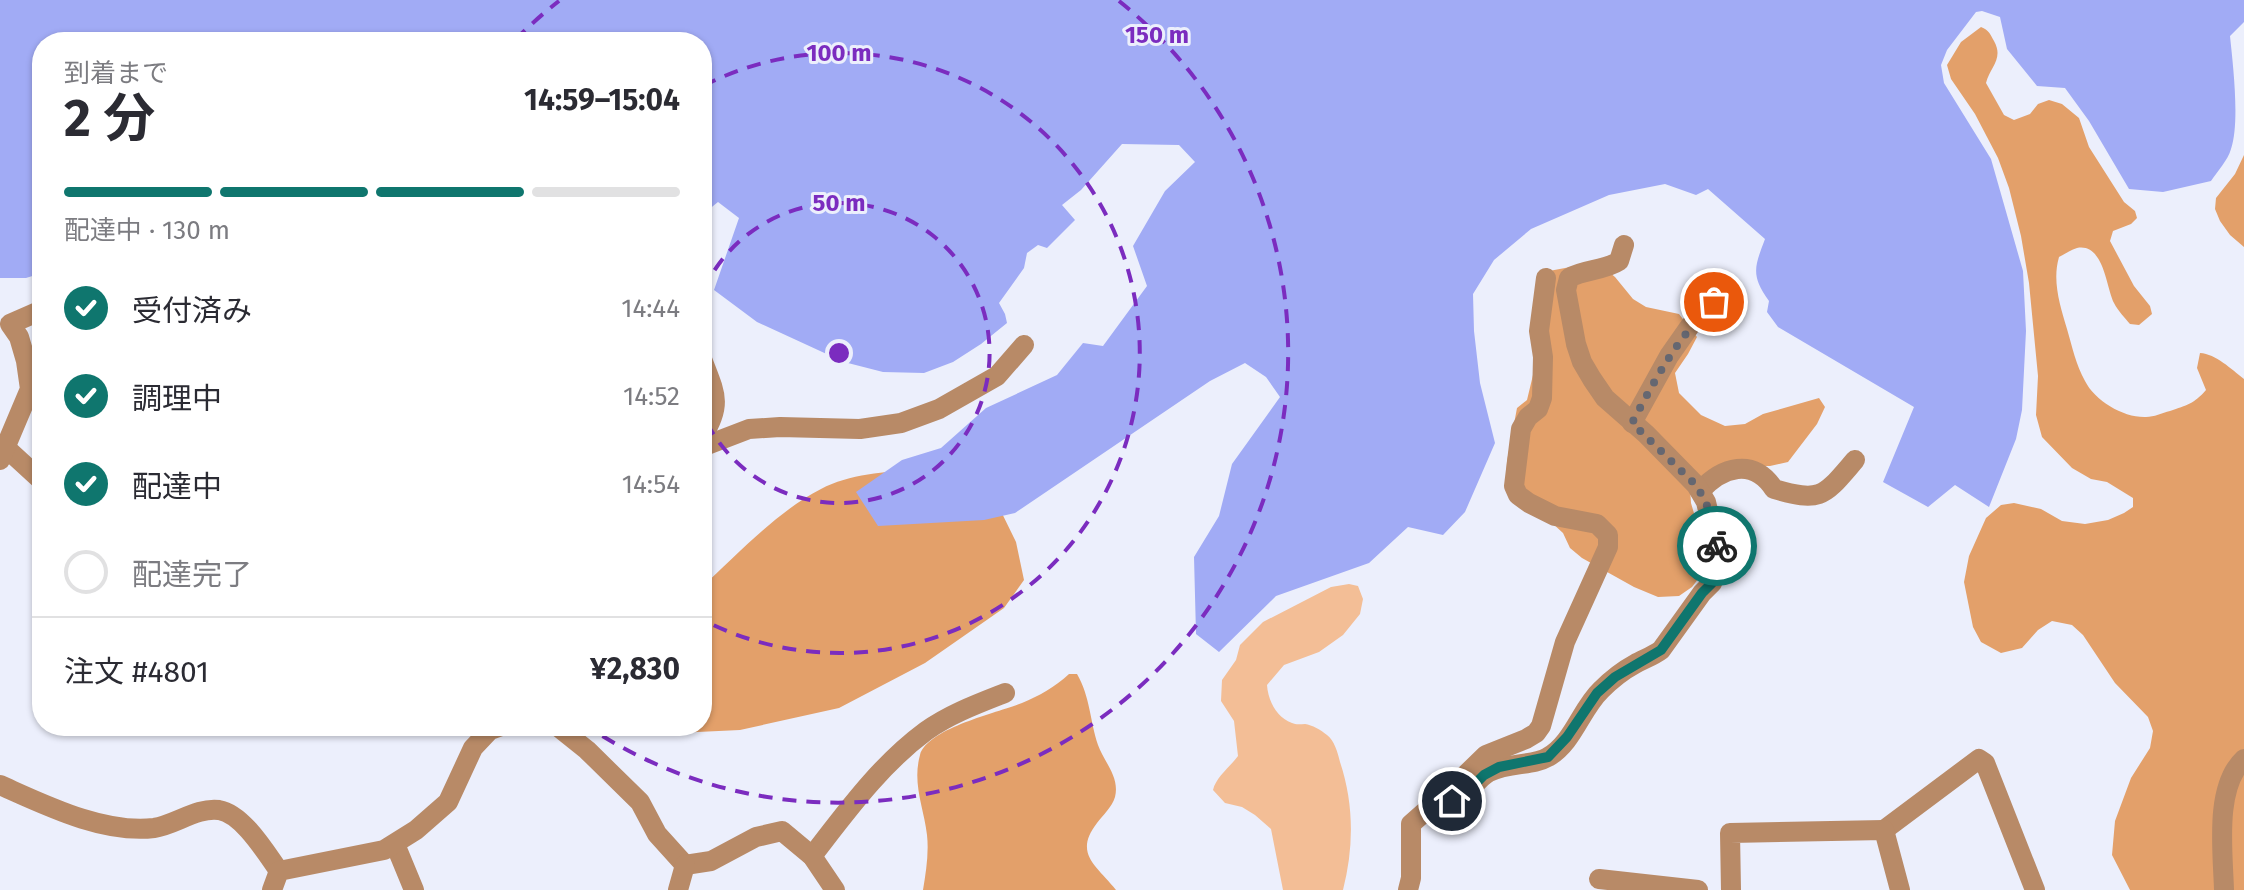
<!DOCTYPE html>
<html lang="ja">
<meta charset="utf-8">
<style>
body{margin:0;font-family:"Fira Sans","Noto Sans JP",sans-serif;background:#f7f7f7;color:#2b2b33;height:100vh;display:flex;flex-direction:column;font-size:30px;white-space:nowrap}
*{box-sizing:border-box;margin:0}
p{font-size:26px;color:#7c7c81}
.icon{flex:none;width:44px;height:44px;fill:none;stroke:currentColor;stroke-width:2;stroke-linecap:round;stroke-linejoin:round}
.map{position:relative;flex:1;overflow:hidden}
.panel{position:absolute;left:32px;top:32px;width:680px;height:704px;display:flex;flex-direction:column;background:#fff;border-radius:32px;box-shadow:0 2px 6px #0004}
.panel>*{flex:none}
.pin{position:absolute;display:grid;place-items:center;width:68px;height:68px;color:#fff;margin:-34px;border:4px solid #fff;border-radius:50%;box-shadow:0 2px 8px #0007}
.courier{position:absolute;display:grid;place-items:center;width:80px;height:80px;margin:-40px;border:6px solid #0f766e;border-radius:50%;background:#fff;color:#222;box-shadow:0 2px 10px #0007}
.headline em{font-style:normal;font-weight:700}
.headline div{display:flex;flex-direction:column-reverse}
.headline{display:flex;align-items:center;justify-content:space-between;height:136px;padding:0 32px}
h1{font-size:52px;font-weight:700;line-height:60px}
.bar{display:grid;grid-template-columns:repeat(4,1fr);gap:12px 8px;align-content:center;height:96px;padding:0 32px}
.bar i{height:10px;border-radius:6px;background:#e1e1e2}
.bar .active{background:#0f766e}
.bar p{grid-column:span 4}
.line{display:flex;align-items:center;gap:20px;padding:0 32px;border-top:2px solid #e1e1e2}
.line div{flex:1}
ol{padding:0 32px;list-style:none}
li{display:flex;align-items:center;gap:24px;height:88px}
li p{margin-inline-start:auto}
li .icon{padding:8px;border-radius:50%;background:#0f766e;color:#fff;stroke-width:4}
li:last-child{color:#7c7c81}
li i{width:44px;height:44px;border:4px solid #e1e1e2;border-radius:50%}
.map>svg:first-child{display:block}
.green{fill:#f3be96}
.forest{fill:#e3a06a}
.water{fill:#a1abf5}
.lines{fill:none;stroke-linecap:round;stroke-linejoin:round}
.minor{stroke:#b88a67;stroke-width:20}
.done{stroke:#656771;stroke-width:8;stroke-dasharray:0 14.4}
.route{stroke:#0f766e;stroke-width:10}
.ring{fill:none;stroke:#7b2cbf;stroke-width:4;stroke-dasharray:14 10}
.centre{fill:#7b2cbf;stroke:#eceffc;stroke-width:4}
.ring-label{font-size:24px;text-anchor:middle;font-weight:bold;fill:#7b2cbf;stroke:#eceffc;stroke-width:6;stroke-linejoin:round;paint-order:stroke}
</style>
<div class="map">
<svg width="2244" height="890" viewBox="0 0 2244 890">
<rect width="100%" height="100%" fill="#eceffc"/>
<!-- green -->
<path class="green" d="M1349,584L1358,586L1363,599L1360,614L1343,635L1319,652L1284,665L1267,685C1268,700 1276,717 1292,723C1296,725 1301,724 1305,724C1312,725 1321,730 1327,735C1334,740 1338,753 1340,762C1354,804 1354,847 1343,890H1283L1271,829L1255,815L1242,807L1225,803L1213,790C1216,777 1230,767 1238,756L1234,721L1221,701L1222,680L1236,660L1240,645L1263,622L1331,587Z"/>
<!-- forest -->
<g class="forest">
<path d="M1981,27C1989,30 1990,34 1994,41C2004,59 1990,67 1986,83L2004,115L2014,120L2030,114L2038,104L2049,100L2062,104L2079,118L2089,147L2124,202L2135,211L2137,218L2131,224L2113,231L2110,241L2134,286L2150,306L2152,314L2139,325L2130,324C2125,318 2118,311 2114,303C2106,287 2104,243 2077,248C2071,250 2065,254 2059,257C2052,281 2060,305 2067,329C2072,346 2076,365 2085,381C2095,401 2124,418 2146,417C2154,417 2162,413 2170,411C2187,405 2194,404 2206,390L2197,368L2200,353C2216,354 2231,369 2244,379V890H2130L2112,855L2115,821L2131,778L2150,748L2153,731L2148,717L2115,683L2083,635L2072,625L2052,621L2038,630L2022,648L2001,653L1981,642L1973,627L1964,582L1969,556L1986,518L2001,505L2014,503L2041,509L2062,521L2085,524L2108,520L2124,513L2133,507V498L2107,482L2091,479L2072,468L2042,437L2036,415L2038,376L2029,283L2021,236L2009,188L1998,158L1975,114L1951,79L1947,65L1961,42Z"/>
<path d="M2244,155V247L2230,235L2220,221L2215,209L2216,198L2235,174Z"/>
<path d="M1597,262L1615,277L1633,299L1646,307L1679,314L1697,337L1688,354L1675,373L1679,393L1701,415L1725,426L1745,424L1763,414L1819,398L1825,407L1817,424L1788,462L1770,466H1754L1690,488L1691,503L1704,548L1702,574L1692,587L1679,596L1658,597L1634,587L1582,558L1570,548L1563,533L1506,481L1507,461L1517,408L1527,400L1533,375L1549,271Z"/>
<path d="M917,469L994,497L1016,542L1024,580L1004,608L925,663L839,708L740,730L676,733L653,726H702V587C737,555 779,510 821,489C849,474 886,472 917,469Z"/>
<path d="M1069,674H1077C1090,696 1090,721 1098,745C1104,762 1120,777 1115,797C1112,807 1103,815 1097,823C1073,854 1097,866 1116,890H923C926,872 929,853 927,835C924,808 912,784 920,755C928,728 997,713 1022,703C1039,696 1055,687 1069,674Z"/>
</g>
<!-- water -->
<path class="water" d="M0,0H2244V22L2230,36C2233,65 2240,122 2231,149C2228,160 2217,172 2211,181L2163,192L2129,189L2089,121L2065,88L2037,86L2007,49L2000,17L1982,11L1976,12L1947,50L1941,65L1944,83L1991,159L2023,271L2026,331L2022,410L2016,439L1989,507L1955,485L1928,507L1883,482L1914,407L1778,327L1767,312L1769,301C1750,275 1755,266 1765,239L1708,189L1696,195L1665,184L1609,195L1531,229L1494,260L1473,294L1474,331L1480,383L1495,443L1465,512L1443,535L1408,527L1369,563L1276,596L1219,652L1196,634L1194,557L1219,516L1232,464L1280,397L1266,377L1245,363L1210,381L1015,513L984,520L878,526L856,492L902,460L941,448L986,408L1057,375L1083,343L1103,346L1147,286L1133,246L1165,191L1195,162L1179,145L1122,144L1081,190L1062,205L1075,220L1047,248L1038,245L1027,253L1024,268L999,303L1005,314L1007,323L981,344L953,362L924,373L883,372L844,362L757,322L714,290L739,218L718,202L702,215V42H42V273L26,278H0Z"/>
<g class="lines">
<!-- minor -->
<g class="minor">
<path d="M702,359C715,393 723,404 702,437"/>
<path d="M1632,423L1669,356L1690,326L1714,302L1732,299"/>
<path d="M5,447L42,481"/>
<path d="M702,447L749,429L780,427L860,429L901,423L939,409L997,376L1024,345"/>
<path d="M0,460L30,389L26,361L19,337L10,324L42,310"/>
<path d="M1700,491C1722,467 1753,457 1774,489C1822,503 1824,496 1855,460"/>
<path d="M557,726L587,750L640,802L657,834L685,865"/>
<path d="M0,785C45,805 103,834 154,828C175,825 197,807 219,810C243,814 266,853 279,871"/>
<path d="M1432,804C1442,803 1453,802 1462,797C1472,790 1478,778 1489,772C1509,762 1533,766 1548,757C1573,743 1581,709 1601,690C1611,680 1622,671 1635,664C1644,659 1653,656 1661,650L1702,593L1712,583L1718,568L1717,548L1711,523L1706,502L1696,485L1646,434L1605,398L1592,379L1582,362L1576,344L1566,290L1569,278C1584,269 1604,271 1619,261L1624,245"/>
<path d="M1884,830L1979,759L1985,763L2035,890"/>
<path d="M395,844L414,890"/>
<path d="M812,856C847,811 880,765 926,731C950,714 977,704 1005,693"/>
<path d="M685,865L711,861L756,837L782,831L812,856L835,890"/>
<path d="M1599,879L1698,890"/>
<path d="M272,890L279,871L384,850L416,830L448,802L473,748L490,730L501,726"/>
<path d="M678,890L685,865"/>
<path d="M1408,890L1411,878V824L1453,787L1486,755L1526,739L1536,733L1541,726L1565,642L1608,547V535L1597,524L1555,516L1529,503L1518,495L1514,486L1521,429L1528,417L1538,409L1542,398L1543,357L1539,331L1546,278"/>
<path d="M1731,890L1730,833L1884,830L1900,890"/>
<path d="M2224,890C2223,852 2214,787 2244,759"/>
</g>
</g>
<g class="lines">
<!-- done -->
<path class="done" d="M1714,302C1676,340 1657,376 1632,423L1696,485L1706,502L1717,546"/>
<!-- route -->
<path class="route" d="M1452,801L1463,796L1484,775L1499,767L1548,757L1567,737L1597,693L1615,677L1661,650L1702,593L1712,583L1718,568L1717,546"/>
</g>
<!-- distance rings -->
<g class="ring">
<path d="M703 291A150 150 0 1 1 703 415"/>
<path d="M703 86A300 300 0 1 1 703 620"/>
<path d="M515 40A450 450 0 0 1 559 1M1119 1A450 450 0 0 1 587 726"/>
</g>
<circle cx="839" cy="353" r="12" class="centre"/>
<g class="ring-label">
<text x="1157" y="43">150 m</text>
<text x="839" y="61">100 m</text>
<text x="839" y="211">50 m</text>
</g>
</svg>
<div class="pin" style="left:1714px;top:302px;background:#ea580c"><svg class="icon" aria-label="bag" viewBox="0 0 24 24"><path d="M5 8h14l-1 12H6zM9 8a3 3 0 0 1 6 0"/></svg></div>
<div class="pin" style="left:1452px;top:801px;background:#1f2937"><svg class="icon" aria-label="home" viewBox="0 0 24 24"><path d="M3 11l9-7 9 7M6 9v11h12V9"/></svg></div>
<div class="courier" style="left:1717px;top:546px"><svg class="icon" aria-label="bike" viewBox="0 0 24 24"><circle cx="6" cy="16" r="4"/><circle cx="18" cy="16" r="4"/><path d="M6 16l4-8h5l3 8M10 8l3 8H6M13 5h3"/></svg></div>
<section class="panel">
<div class="headline"><div><h1>2 分</h1><p>到着まで</p></div><em>14:59–15:04</em></div>
<div class="bar"><i class="active"></i><i class="active"></i><i class="active"></i><i></i><p>配達中 · 130 m</p></div>
<ol>
<li><svg class="icon" aria-label="check" viewBox="0 0 24 24"><path d="M5 12l5 5 9-10"/></svg>受付済み<p>14:44</p></li>
<li><svg class="icon" aria-label="check" viewBox="0 0 24 24"><path d="M5 12l5 5 9-10"/></svg>調理中<p>14:52</p></li>
<li><svg class="icon" aria-label="check" viewBox="0 0 24 24"><path d="M5 12l5 5 9-10"/></svg>配達中<p>14:54</p></li>
<li><i></i>配達完了</li>
</ol>
<div class="line" style="height:104px"><div>注文 #4801</div><b>¥2,830</b></div>
</section>
</div>
